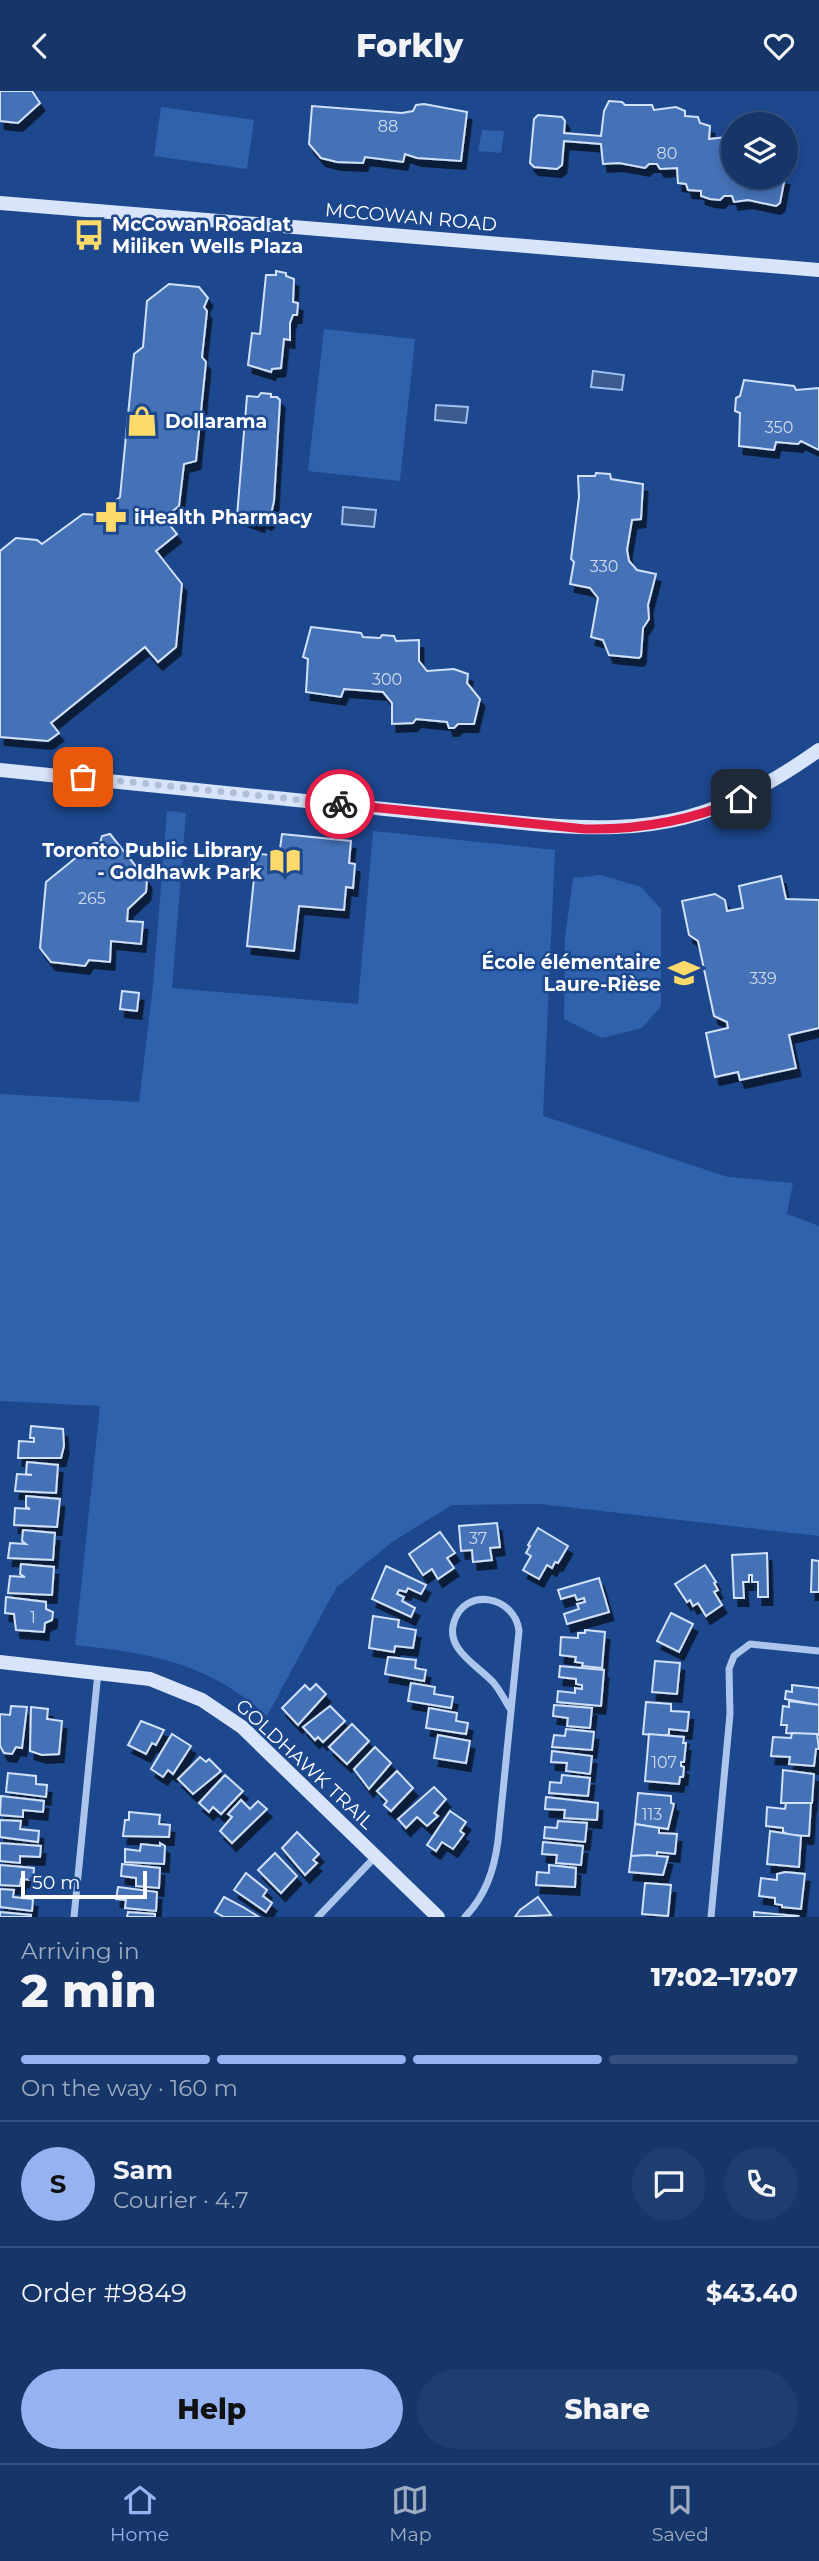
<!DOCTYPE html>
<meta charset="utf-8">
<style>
body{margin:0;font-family:Montserrat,sans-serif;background:#1f3e70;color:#f1f3f6;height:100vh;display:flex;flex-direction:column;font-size:26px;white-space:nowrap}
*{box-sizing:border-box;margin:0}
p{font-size:23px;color:#9eabc1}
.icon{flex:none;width:38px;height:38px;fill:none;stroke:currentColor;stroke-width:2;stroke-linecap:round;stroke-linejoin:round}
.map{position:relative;height:1826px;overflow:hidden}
.sheet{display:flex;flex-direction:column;background:#16366a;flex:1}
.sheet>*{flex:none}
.buttons{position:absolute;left:721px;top:21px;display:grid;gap:14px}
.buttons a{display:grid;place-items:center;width:77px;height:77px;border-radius:50%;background:#16366a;box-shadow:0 4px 10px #0003,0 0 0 2px #35507e;font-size:35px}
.scale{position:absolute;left:21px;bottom:18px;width:126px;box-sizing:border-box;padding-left:7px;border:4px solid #fff;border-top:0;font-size:19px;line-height:24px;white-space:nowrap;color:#fff;-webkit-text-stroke:5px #1d488e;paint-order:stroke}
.pin{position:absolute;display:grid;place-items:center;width:60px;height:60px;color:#fff;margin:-30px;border-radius:14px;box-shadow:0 4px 10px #0006}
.courier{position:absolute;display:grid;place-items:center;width:70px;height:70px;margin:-35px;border:5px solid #e11d48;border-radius:50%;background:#fff;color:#222;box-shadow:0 2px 9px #0007}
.summary em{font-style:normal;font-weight:800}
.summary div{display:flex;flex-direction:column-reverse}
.summary{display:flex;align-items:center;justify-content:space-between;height:119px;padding:0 21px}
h1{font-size:46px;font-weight:800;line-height:52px}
.bar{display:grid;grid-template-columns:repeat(4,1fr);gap:10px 7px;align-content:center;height:84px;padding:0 21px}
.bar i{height:9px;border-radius:5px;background:#35507e}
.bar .on{background:#95b2f1}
.bar p{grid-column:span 4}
.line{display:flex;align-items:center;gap:18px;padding:0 21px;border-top:2px solid #35507e}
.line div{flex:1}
.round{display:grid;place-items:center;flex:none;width:74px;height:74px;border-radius:37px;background:#1f3e70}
.cta{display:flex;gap:14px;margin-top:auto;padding:14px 21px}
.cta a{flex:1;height:80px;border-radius:42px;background:#95b2f1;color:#111;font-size:28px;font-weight:800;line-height:80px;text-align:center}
.cta a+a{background:#1f3e70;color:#f1f3f6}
header{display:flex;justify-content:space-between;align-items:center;height:91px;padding:0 21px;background:#16366a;font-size:32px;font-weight:800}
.dock{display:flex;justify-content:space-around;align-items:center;height:98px;border-top:2px solid #35507e;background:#16366a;font-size:19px;color:#9eabc1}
.dock a{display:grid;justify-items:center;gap:4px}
.dock .on{color:#95b2f1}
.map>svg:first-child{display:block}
.green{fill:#3061ac}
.water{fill:#3b5a8d;stroke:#9ebfef;stroke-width:2}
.building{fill:#4571b6;stroke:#d1e1f9;stroke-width:2;filter:url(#shadow)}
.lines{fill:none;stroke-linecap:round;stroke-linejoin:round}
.street{stroke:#abc5ed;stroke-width:7}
.secondary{stroke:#d8e4fa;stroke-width:14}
.done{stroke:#b0bfd7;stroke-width:7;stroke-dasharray:0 12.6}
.route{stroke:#e11d48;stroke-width:9}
.labels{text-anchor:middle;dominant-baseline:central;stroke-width:5;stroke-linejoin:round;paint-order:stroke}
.number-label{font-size:16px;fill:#d0dced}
.street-label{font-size:19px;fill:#fff;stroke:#1d488e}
.poi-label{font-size:19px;font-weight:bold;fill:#fff;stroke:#1d488e;text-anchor:start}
</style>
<header><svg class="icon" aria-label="back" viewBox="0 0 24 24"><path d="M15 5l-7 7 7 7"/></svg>Forkly<svg class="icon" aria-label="heart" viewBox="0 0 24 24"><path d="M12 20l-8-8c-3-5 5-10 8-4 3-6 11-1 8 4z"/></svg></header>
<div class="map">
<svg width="819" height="1826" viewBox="0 0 819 1826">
<defs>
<filter id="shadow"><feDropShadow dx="4.5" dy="8" stdDeviation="0" flood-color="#0009"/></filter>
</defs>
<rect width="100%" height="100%" fill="#1d488e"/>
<!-- green -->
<g class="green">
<path d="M161,16L254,29L247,78L154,65Z"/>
<path d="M482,39L504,40L501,62L478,60Z"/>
<path d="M324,238L415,248L400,390L308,380Z"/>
<path d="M167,720L186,722L172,897L358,913L373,740L555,759L543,1025L728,1086L793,1092L787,1123L819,1135V1445L541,1413L452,1414L392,1451L336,1497L267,1625C209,1572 151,1562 75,1554L100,1315L0,1310V1003L139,1011L153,895Z"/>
<path d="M601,784L641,796L661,818V915L642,937L602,947L564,928L565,846L573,787Z"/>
</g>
<!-- water -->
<g class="water">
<path d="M593,280L624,284L622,299L591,296Z"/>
<path d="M436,314L468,316L466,332L435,329Z"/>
<path d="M343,416L376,419L374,436L342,433Z"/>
</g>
<!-- building -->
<g class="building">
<path d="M0,0H32L40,12L18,32L0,30Z"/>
<path d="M609,10L622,11L625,14H652L654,19L676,16L685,20V25L698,26L700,32L710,35L709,48L726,46L729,52H733V86H785L780,112L776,115L748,109L734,111L732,105H724L720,109L710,108L701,105V100L688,99L686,93L678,92L677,77L660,78L657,73H649L645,77L619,72L603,73L601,53L564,50L562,74L557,78L534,76L530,72L534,28L538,24L562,26L565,30L564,42L601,45L604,20Z"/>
<path d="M424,13L467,21L461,70L417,67L405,63L403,71L365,66L363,72L337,71L321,67L309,53L312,15L402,22L413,20L416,14Z"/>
<path d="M276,180L286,182V185L294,188L293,211L298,212L297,224H293L290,232V249L284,248L281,277L272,278L271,281L248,274L252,242L260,243L266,184H276Z"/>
<path d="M169,193L199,196L208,207L204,216L207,220L202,266L206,271L196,370L184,373L179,415L164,427L177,443L156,460L182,493L176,556L158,571L145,556L51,632L59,642L48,650L0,646V460L16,447L37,449L42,453L83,423L98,424L120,406L134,263L143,256L147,210Z"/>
<path d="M744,289L794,295L796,299L819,297V359L801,350L798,353L776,351L774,359L739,355L740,322L735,320L736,307L740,305Z"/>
<path d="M261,302L271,303V306H277L280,309L274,410L270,428L267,431L261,428L260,433L237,425L247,305L258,306Z"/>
<path d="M596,382L610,383L611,388L643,393L641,428L632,429L627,459L629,470L637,479L656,483L648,514L649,528L643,537L641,565L639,567L609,564L603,549L591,546L598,507L590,497L570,493L574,471L571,468L579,406L578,385H595Z"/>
<path d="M311,536L361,542L363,546L380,547L382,544L394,545L396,550L419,549V570L427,580L454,578L468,583L467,592L480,608L474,633H458L454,637H449L447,631L416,628L413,632L392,633V612L383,601L344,598L341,606L306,601L308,568L303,566Z"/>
<path d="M110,743L147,789L146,801L128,818L127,830L143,831L141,853L111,850L110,871L89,869L85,875L51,871L40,857L46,791L94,752H100L102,745Z"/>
<path d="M282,743L351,750L349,772L355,773L353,797L346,796L344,819L299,815L294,860L247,855L254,787L248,786L251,762L279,765Z"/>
<path d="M781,785L786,808L819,809V937L789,944L796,977L740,989L738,981L715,986L706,942L728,937L727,931L714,925L698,850L689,844L682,810L715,803L725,809L727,820L743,817L739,795Z"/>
<path d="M122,900L139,902L137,920L120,918Z"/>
<path d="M31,1335L63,1338L64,1355L61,1367H18L19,1350L34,1351V1347H30Z"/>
<path d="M27,1371L58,1374L56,1402L15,1400L17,1383L32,1384L26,1383Z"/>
<path d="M26,1405L60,1408L57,1436L14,1434L15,1417L30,1418L26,1416Z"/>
<path d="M497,1432L500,1456L490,1457L492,1469L473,1471L472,1459L461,1460L459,1435Z"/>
<path d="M538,1437L568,1455L558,1472L555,1471L552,1477L547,1474L539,1488L523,1479L531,1465L526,1462L530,1455L528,1454Z"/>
<path d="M23,1439L55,1442L53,1469L8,1467L10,1452L26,1453L22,1450Z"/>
<path d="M440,1441L455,1462L447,1467L454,1477L438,1488L432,1478L423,1484L409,1463Z"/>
<path d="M767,1462L768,1506H758V1491H752V1484H749V1491H743L744,1507H734L732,1464Z"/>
<path d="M812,1469L819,1470V1501H811Z"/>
<path d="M21,1473L54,1476L52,1504L8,1502L10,1485L25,1486L20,1483Z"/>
<path d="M705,1474L716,1491L714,1492L718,1499L714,1501L722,1514L706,1525L698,1512L693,1515L690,1509L687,1511L675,1493Z"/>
<path d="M386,1475L426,1494L421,1503L408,1497L406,1501L399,1499L397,1503L404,1506L402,1510L415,1517L411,1526L372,1508Z"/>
<path d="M599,1487L609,1521L567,1533L564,1523L579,1518L577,1513L585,1511L584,1507L577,1509L575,1504L561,1508L558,1499Z"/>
<path d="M6,1506L46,1511V1518L53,1521L52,1529L45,1532L44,1541L16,1539L14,1523L5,1522Z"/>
<path d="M671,1522L693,1533L679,1561L657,1550Z"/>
<path d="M373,1525L399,1529L398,1536L416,1539L413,1557L395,1555L394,1561L369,1557Z"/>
<path d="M585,1539L605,1541L602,1577L582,1575L583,1572L575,1571L576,1566L560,1564L561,1546L578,1547V1542H585Z"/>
<path d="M388,1566L416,1569L415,1577L426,1579L424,1590L385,1583Z"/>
<path d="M655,1570L680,1572L677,1603L652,1601Z"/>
<path d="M560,1575L604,1579L601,1615L557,1611L558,1600L575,1602V1597L582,1598V1594L576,1593V1588L559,1586Z"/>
<path d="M411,1592L435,1596L434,1603L453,1606L451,1617L408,1610Z"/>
<path d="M316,1593L326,1603L298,1634L282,1617L305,1594L310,1599Z"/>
<path d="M792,1594L819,1597V1614L785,1608L786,1600L792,1601Z"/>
<path d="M789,1610L819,1614V1644L786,1642L787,1634H781L783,1615L789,1616Z"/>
<path d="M646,1611L671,1613V1620L689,1621L687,1640L669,1638V1643L664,1645L643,1643Z"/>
<path d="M554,1614L592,1617L590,1637L567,1635L568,1627L553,1625Z"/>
<path d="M11,1615L27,1616L22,1657L16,1656L12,1663L4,1662L0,1655V1623L10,1624Z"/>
<path d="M330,1615L345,1630L323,1651L318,1646L315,1649L303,1636Z"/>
<path d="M31,1616L48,1618L47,1628L62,1630L59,1663L42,1664L30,1660Z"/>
<path d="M429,1617L457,1622L456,1630L468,1632L466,1643L426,1637Z"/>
<path d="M141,1630L164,1639L156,1654L152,1652L146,1663L128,1654Z"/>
<path d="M352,1633L369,1650L347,1673L329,1656Z"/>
<path d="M566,1638L594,1641L592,1659L552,1656L554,1644L565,1645Z"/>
<path d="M792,1642L817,1643L819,1658H816L814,1675L789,1673L790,1666L771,1665L773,1646L791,1647Z"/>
<path d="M172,1643L191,1655L173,1683L168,1679L163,1686L151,1678Z"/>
<path d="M649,1643L684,1646L683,1652H686L684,1671H681V1675L684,1676L683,1686H680L679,1693L645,1690Z"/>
<path d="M438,1644L470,1650L466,1672L434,1667Z"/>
<path d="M375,1656L391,1672L369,1698L354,1678Z"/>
<path d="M552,1660L592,1665L590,1683L566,1680L567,1672L551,1671Z"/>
<path d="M200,1666L206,1671L209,1668L221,1680L193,1703L178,1688Z"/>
<path d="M783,1679L814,1683L812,1712H781Z"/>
<path d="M397,1680L413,1697L391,1720L384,1714L387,1710L377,1700Z"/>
<path d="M8,1682L36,1685V1693L47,1694L46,1706L6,1701Z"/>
<path d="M225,1684L243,1700L221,1723L213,1716L209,1721L199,1712Z"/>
<path d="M562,1684L590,1687L588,1705L549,1702L550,1691L561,1692Z"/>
<path d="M434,1696L446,1708L434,1722L438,1725L427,1735L417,1726L406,1737L398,1728Z"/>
<path d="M638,1702L671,1705V1712L674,1713L668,1738L635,1733Z"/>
<path d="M1,1705L44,1710L43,1721L23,1719V1726L0,1724Z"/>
<path d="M546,1706L598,1712L597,1729L564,1727L565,1719L545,1718Z"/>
<path d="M241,1709L250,1718L258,1710L267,1718L232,1752L220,1740L232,1726L228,1723Z"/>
<path d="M786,1712H811L809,1745L789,1744L783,1741V1737L766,1735L767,1716L785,1718Z"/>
<path d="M450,1720L466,1731L460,1740L464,1743L453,1758L442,1751L436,1760L427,1754Z"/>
<path d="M129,1721L160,1724L159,1733L170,1734L169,1746L123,1745L125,1729H129Z"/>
<path d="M0,1729L21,1730L20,1738L39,1740L38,1751L0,1746Z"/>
<path d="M558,1730L587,1732L585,1751L544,1747L545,1736L557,1737Z"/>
<path d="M635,1733L659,1737V1742L677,1743L675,1763L657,1761V1765H631Z"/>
<path d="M770,1740L801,1745L799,1776L767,1773Z"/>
<path d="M297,1741L319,1763L313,1769L317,1772L305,1784L282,1757Z"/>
<path d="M543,1751L583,1755L581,1774L556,1772L557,1764L542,1763Z"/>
<path d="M0,1752L41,1755L40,1766L20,1765V1772L0,1770Z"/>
<path d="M160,1752L165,1755L164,1773L125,1771V1758L140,1760L141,1753L160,1755Z"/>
<path d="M275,1762L297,1785L281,1802L258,1779Z"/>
<path d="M647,1764L668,1766L663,1784L629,1781L631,1765Z"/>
<path d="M122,1773L160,1777L159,1797L136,1795V1787L121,1785Z"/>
<path d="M0,1774L34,1777L33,1789L21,1788L20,1795L0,1794Z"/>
<path d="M549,1774L576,1777L575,1796L536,1794L537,1781L549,1782Z"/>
<path d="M785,1781L805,1783L801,1818L782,1816V1814L775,1813V1807L759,1805L761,1787L777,1789V1783Z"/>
<path d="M246,1782L267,1799L263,1805L272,1812L266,1821L234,1799Z"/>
<path d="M645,1792L671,1794L668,1825L642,1823Z"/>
<path d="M118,1796L157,1801L156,1820L125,1817L126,1809L116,1808Z"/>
<path d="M0,1798L14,1799L13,1806L33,1808L32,1820L0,1816Z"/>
<path d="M224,1806L243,1816L259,1826H224L215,1821Z"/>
<path d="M538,1806L551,1824L515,1826L520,1819Z"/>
<path d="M0,1821L31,1824V1826H0Z"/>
<path d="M128,1821L155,1823V1826H127Z"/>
<path d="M754,1821L798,1825L797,1826H754Z"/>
</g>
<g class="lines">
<!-- street -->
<g class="street">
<path d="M74,1826L98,1581"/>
<path d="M318,1826L375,1766"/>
<path d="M465,1826C486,1804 494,1779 498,1750L519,1540C515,1505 465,1495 454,1531C445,1558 477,1574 493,1591C500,1599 505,1610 511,1619"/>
<path d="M711,1826L730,1623L729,1578L734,1565L750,1553L819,1560"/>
</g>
<!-- secondary -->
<g class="secondary">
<path d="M0,112L819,179"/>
<path d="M0,679L533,733C656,744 718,730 819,659"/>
<path d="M0,1571L150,1588L202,1609L242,1636L438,1826"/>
</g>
</g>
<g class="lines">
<!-- done -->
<path class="done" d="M83,686L340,713"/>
<!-- route -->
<path class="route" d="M340,713L585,738C640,739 690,730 741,708"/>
</g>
<!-- icons -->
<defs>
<symbol id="bus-bare" viewBox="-9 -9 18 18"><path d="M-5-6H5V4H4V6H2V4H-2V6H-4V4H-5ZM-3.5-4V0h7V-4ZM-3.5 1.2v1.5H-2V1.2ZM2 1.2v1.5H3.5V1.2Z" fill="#fdda69" stroke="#1d488e" stroke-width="2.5" paint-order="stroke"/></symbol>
<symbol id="shop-bare" viewBox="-9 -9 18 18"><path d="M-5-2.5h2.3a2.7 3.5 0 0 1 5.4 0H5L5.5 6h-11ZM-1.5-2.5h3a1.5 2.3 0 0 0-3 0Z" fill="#fdda69" stroke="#1d488e" stroke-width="2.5" paint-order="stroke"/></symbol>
<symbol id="pharmacy-bare" viewBox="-9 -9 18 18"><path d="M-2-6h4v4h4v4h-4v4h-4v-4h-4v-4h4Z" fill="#fdda69" stroke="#1d488e" stroke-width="2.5" paint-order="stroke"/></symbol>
<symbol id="library-bare" viewBox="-9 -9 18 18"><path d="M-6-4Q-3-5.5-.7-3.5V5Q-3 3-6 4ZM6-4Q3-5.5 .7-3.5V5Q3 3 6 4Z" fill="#fdda69" stroke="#1d488e" stroke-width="2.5" paint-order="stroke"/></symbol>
<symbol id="school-bare" viewBox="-9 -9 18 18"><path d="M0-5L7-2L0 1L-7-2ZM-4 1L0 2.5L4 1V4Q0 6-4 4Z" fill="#fdda69" stroke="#1d488e" stroke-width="2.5" paint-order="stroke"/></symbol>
</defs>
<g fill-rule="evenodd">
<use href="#bus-bare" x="67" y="122" width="44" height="44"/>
<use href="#shop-bare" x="120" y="308" width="44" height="44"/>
<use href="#pharmacy-bare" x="89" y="404" width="44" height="44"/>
<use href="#library-bare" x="263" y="748" width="44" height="44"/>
<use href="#school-bare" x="662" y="860" width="44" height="44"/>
</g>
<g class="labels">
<!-- number labels -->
<g class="number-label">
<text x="388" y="35">88</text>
<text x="667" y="62">80</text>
<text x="779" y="336">350</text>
<text x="604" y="475">330</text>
<text x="387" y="588">300</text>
<text x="92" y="807">265</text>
<text x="763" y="887">339</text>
<text x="478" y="1447">37</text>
<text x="33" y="1526">1</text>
<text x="664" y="1671">107</text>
<text x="652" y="1723">113</text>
</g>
<!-- street labels -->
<g class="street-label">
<text transform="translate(411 126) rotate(5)">MCCOWAN ROAD</text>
<text transform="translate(305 1673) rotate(43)">GOLDHAWK TRAIL</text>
</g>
<!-- poi labels -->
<g class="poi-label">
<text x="112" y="133">McCowan Road at<tspan x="112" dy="22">Miliken Wells Plaza</tspan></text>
<text x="165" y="330">Dollarama</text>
<text x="134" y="426">iHealth Pharmacy</text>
<text x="262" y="759" text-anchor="end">Toronto Public Library<tspan x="262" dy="22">- Goldhawk Park</tspan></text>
<text x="661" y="871" text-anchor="end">École élémentaire<tspan x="661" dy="22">Laure-Rièse</tspan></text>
</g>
</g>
</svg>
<div class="buttons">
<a><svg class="icon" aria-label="layers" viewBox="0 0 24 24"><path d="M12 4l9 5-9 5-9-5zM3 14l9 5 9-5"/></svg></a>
</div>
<div class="scale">50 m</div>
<div class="pin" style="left:83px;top:686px;background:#ea580c"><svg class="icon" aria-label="bag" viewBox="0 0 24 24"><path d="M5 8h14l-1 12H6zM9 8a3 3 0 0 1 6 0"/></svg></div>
<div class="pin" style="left:741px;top:708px;background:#1f2937"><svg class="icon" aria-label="home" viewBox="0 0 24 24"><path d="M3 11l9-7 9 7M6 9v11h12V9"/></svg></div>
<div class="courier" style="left:340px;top:713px"><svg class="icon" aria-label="bike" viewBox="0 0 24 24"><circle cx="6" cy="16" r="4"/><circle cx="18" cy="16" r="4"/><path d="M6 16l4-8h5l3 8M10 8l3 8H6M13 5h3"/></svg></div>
</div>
<section class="sheet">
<div class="summary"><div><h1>2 min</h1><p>Arriving in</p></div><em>17:02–17:07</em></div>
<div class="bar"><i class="on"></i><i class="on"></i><i class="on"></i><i></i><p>On the way · 160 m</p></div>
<div class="line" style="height:126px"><b class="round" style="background:#95b2f1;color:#111">S</b><div><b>Sam</b><p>Courier · 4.7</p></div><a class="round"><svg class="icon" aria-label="chat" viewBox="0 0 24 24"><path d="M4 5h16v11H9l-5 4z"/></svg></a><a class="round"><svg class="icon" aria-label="phone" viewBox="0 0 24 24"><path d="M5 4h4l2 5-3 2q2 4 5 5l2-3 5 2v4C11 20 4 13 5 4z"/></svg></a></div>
<div class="line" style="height:91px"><div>Order #9849</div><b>$43.40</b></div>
<div class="cta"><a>Help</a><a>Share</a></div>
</section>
<nav class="dock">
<a class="on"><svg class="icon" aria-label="home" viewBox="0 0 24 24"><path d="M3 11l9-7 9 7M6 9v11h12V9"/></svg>Home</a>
<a><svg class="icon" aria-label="map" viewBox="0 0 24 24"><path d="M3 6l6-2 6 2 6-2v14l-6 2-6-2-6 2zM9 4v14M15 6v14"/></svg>Map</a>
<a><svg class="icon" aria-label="saved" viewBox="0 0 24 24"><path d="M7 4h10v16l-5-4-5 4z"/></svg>Saved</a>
</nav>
